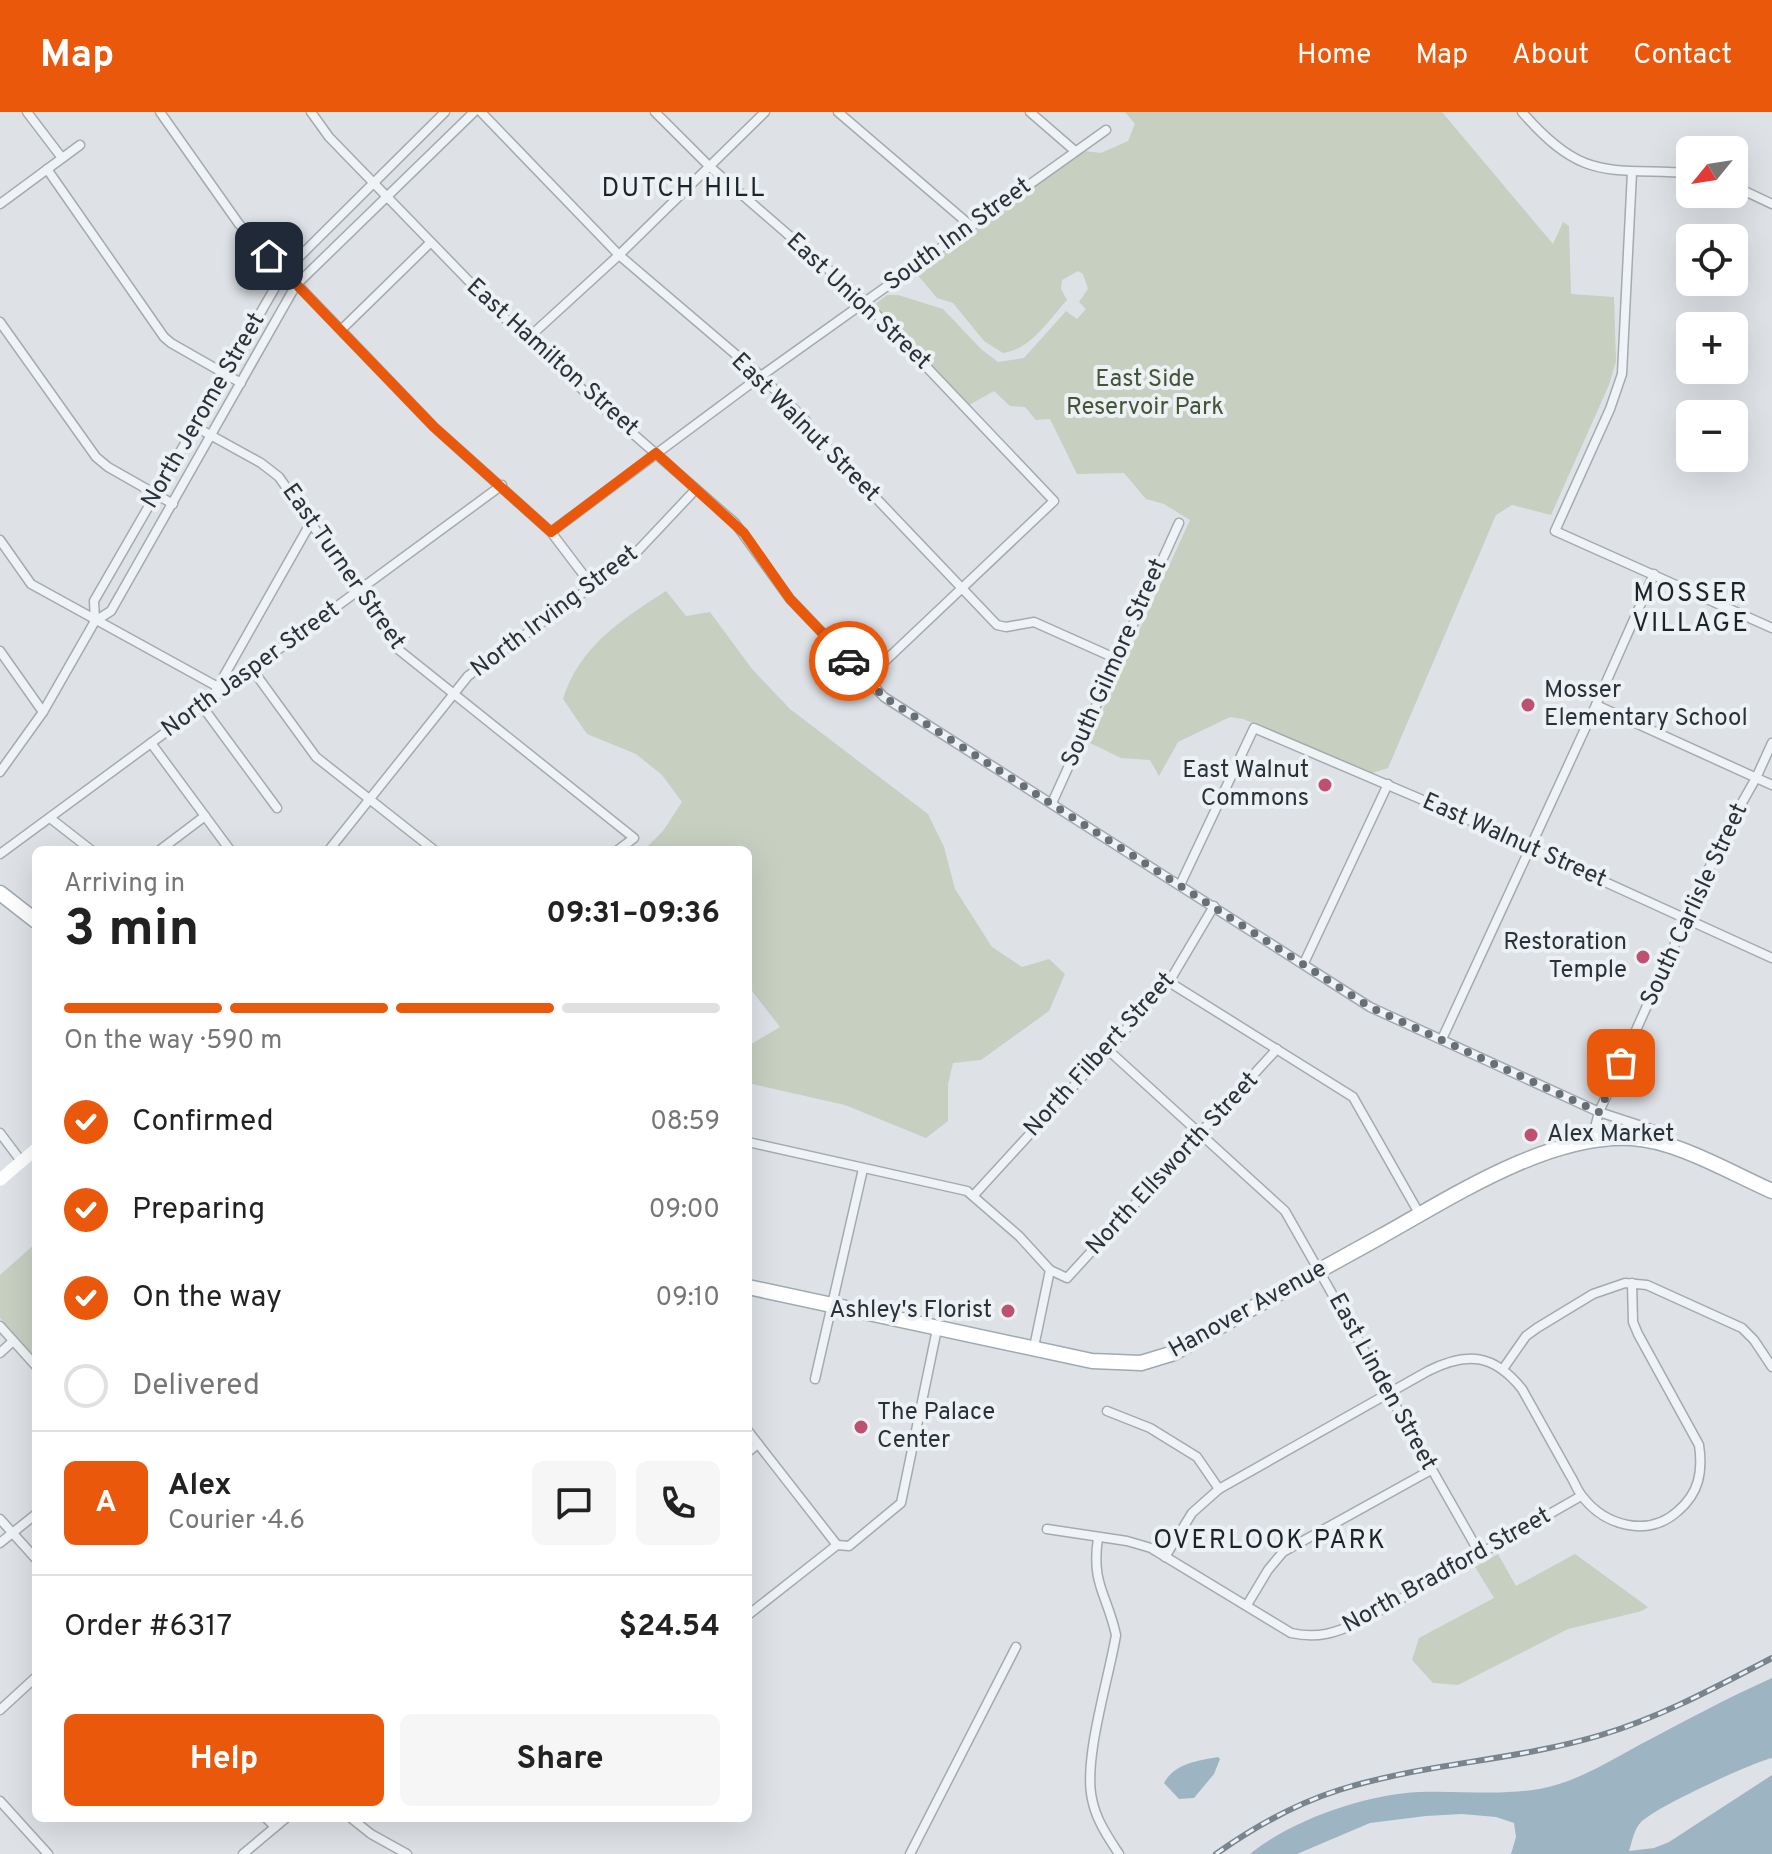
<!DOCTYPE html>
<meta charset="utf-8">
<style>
body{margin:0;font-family:Overpass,sans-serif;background:#f6f6f6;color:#222;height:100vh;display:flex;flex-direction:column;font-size:30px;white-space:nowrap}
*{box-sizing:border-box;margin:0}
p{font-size:26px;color:#767676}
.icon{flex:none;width:44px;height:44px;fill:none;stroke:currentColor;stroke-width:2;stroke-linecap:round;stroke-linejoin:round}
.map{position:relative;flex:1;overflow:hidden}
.side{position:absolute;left:32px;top:734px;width:720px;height:976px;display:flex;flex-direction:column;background:#fff;border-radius:12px;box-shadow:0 8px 32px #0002}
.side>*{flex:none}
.needle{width:52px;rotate:240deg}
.fabs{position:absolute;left:1676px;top:24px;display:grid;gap:16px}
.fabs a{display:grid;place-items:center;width:72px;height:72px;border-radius:12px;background:#fff;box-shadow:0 8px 32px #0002;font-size:40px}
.pin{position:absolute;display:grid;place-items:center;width:68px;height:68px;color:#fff;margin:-34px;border-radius:16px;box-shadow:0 4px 12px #0006}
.courier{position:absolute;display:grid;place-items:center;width:80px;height:80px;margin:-40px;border:6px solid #ea580c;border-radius:50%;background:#fff;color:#222;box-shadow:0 2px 10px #0007}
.summary em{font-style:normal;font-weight:700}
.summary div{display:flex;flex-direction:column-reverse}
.summary{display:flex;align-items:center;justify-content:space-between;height:136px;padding:0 32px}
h1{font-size:52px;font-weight:700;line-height:60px}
.bar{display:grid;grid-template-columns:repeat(4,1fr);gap:12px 8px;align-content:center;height:96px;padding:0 32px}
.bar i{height:10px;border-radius:6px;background:#e0e0e0}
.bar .active{background:#ea580c}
.bar p{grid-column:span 4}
.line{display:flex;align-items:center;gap:20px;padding:0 32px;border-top:2px solid #e0e0e0}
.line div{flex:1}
.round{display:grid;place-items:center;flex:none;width:84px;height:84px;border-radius:12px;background:#f6f6f6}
ol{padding:0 32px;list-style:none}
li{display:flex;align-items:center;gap:24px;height:88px}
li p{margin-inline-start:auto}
li .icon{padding:8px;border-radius:50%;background:#ea580c;color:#fff;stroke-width:4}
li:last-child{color:#767676}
li i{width:44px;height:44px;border:4px solid #e0e0e0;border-radius:50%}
.cta{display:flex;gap:16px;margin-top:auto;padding:16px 32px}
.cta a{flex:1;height:92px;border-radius:12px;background:#ea580c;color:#fff;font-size:32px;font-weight:700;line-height:92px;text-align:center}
.cta a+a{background:#f6f6f6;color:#222}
header{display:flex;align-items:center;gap:48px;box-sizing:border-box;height:112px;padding:0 40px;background:#ea580c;color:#fff}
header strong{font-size:38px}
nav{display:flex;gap:44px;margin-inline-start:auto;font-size:28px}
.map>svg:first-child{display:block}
.green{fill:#c6cfc0}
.water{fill:#9db5c2}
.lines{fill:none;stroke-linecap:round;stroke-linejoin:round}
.minor-casing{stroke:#a4aaaf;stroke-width:11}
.primary-casing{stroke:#9fa9b0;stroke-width:17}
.minor{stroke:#f0f3f5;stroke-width:8}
.secondary{stroke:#fff;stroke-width:12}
.primary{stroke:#fff;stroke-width:14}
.rail-casing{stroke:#79848e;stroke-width:6}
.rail{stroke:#edf1f4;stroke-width:3;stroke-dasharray:9;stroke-linecap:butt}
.done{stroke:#687077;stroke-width:8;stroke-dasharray:0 14.4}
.route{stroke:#ea580c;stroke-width:10}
.poi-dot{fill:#be5072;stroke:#edf1f4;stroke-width:3}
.labels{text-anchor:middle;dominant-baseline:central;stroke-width:8;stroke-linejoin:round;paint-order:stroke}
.street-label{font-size:24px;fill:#29323b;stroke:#edf1f4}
.park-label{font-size:24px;fill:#425538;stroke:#edf1f4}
.poi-label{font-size:24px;fill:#29323b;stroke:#edf1f4;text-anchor:start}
.neighbourhood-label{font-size:26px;letter-spacing:2px;fill:#1b232c;stroke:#edf1f4}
</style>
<header>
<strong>Map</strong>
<nav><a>Home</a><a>Map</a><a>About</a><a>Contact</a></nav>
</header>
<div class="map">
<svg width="1772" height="1742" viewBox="0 0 1772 1742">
<rect width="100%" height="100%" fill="#dee2e6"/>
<!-- green -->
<g class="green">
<path d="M1125,0H1442L1553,132L1563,110L1569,114L1571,182L1614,185L1616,249L1609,273L1551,403L1512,393L1496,403L1388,656L1372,661L1243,607L1230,605L1178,630L1159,664L1150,648L1121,646L1088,630L1190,408L1164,392L1146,387L1124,361L1077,362L1050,307L1036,308L1025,295L1010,294L994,279L969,293L874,193L887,183H898L943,197L981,237L998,250L1024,246L1066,199L1077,207L1086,197L1079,190L1088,177L1083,162L1078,159L1062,168L1061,177L1067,188C1050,207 1030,238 1003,241L984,229L953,191L937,186L916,161L1085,39L1101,41L1128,29L1135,12Z"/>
<path d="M666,479L686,504L710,500L752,557L790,597L928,702L944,735L955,777L992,835L1022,855L1049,847L1065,862L1049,899L981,948L953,951L948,972V1009L926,1026L845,993L748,971V934L780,915L748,874V738H644L663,719L682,690L662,663L636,642L587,622L563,587C579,535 622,507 666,479Z"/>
<path d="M36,1131V1246L0,1206V1163Z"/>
<path d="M1498,1442L1516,1474L1575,1442L1648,1495L1642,1499L1568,1517L1458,1573L1433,1571L1412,1548L1419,1526L1494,1486L1475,1455Z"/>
</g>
<!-- water -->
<g class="water">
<path d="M1772,1566V1646C1751,1651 1656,1695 1641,1710C1634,1717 1632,1730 1629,1739L1654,1736L1669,1730L1772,1663V1742H1511L1516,1725L1514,1711L1496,1705L1462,1702L1426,1704L1370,1711L1297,1742H1250C1291,1708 1367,1682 1419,1680C1465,1678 1515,1686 1559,1672C1588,1663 1615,1646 1641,1632C1685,1609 1727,1586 1772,1566Z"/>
<path d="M1218,1645L1220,1647L1214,1662L1194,1686L1179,1687L1164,1671C1175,1651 1197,1649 1218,1645Z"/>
</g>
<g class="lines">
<defs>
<g id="minor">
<path d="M27,0L62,46"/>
<path d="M160,0L239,112L434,315L551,420L592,474"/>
<path d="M311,0L329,25L526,228L735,411L790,487L884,585L1370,895L1599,1000L1657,1019L1669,1030"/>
<path d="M481,0L619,143L761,264L806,309L813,320L997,513L1006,515L1034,510L1117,547"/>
<path d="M655,0L709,54L860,185L1054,389L866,567"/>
<path d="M838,0L971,114"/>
<path d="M1030,0L1075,39"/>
<path d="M1522,0C1583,70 1606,56 1690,61"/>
<path d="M47,57L164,225L171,231L241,271"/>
<path d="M1632,60L1622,262L1610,297L1555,419L1772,516"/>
<path d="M1734,74L1772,92"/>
<path d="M0,92L80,33"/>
<path d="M0,210L96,345L108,355L173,392"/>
<path d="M341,218L430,131"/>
<path d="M526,228L619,143L765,0"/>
<path d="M194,314L261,351L279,365L399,538L634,726L618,738"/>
<path d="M551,420L761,264L1106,18"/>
<path d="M0,428L31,472L218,575"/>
<path d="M95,509L94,489L284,160L445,0"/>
<path d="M0,539L43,600"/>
<path d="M252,557L316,645L434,738"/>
<path d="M216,578L310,412"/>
<path d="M1596,593L1772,673"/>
<path d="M202,594L277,696"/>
<path d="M151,631L230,738"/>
<path d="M0,660L43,600L95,509L111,499L296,173L474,0"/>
<path d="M1052,691L1179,411"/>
<path d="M50,706L91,738"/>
<path d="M160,738L205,704"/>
<path d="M329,738L468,564L632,445L696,377"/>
<path d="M0,742L502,373"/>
<path d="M1180,773L1254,616L1458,703L1772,846"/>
<path d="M1304,851L1388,672"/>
<path d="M1169,870L1353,985L1420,1103"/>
<path d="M1442,927L1596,593L1654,462"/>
<path d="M1107,937L1285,1099L1480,1442"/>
<path d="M0,1021L21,1049"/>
<path d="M1592,1027L1599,1000L1726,719L1756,666L1772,631"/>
<path d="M748,1030L967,1079L1019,1124L1050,1158L1067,1166L1277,937"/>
<path d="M974,1083L1169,870L1214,794"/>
<path d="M0,1214L36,1254"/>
<path d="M1034,1235L1050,1158"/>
<path d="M0,1241L13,1229"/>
<path d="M1503,1257L1526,1224L1537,1216L1593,1182L1625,1171L1647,1173L1742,1216L1754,1228L1772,1255"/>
<path d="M815,1267L863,1057"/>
<path d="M1107,1299L1150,1316L1197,1345L1219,1377"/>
<path d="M748,1319L837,1433"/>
<path d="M748,1340L758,1332"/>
<path d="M0,1407L36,1447"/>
<path d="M1047,1417L1127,1429L1151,1436L1291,1521C1318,1527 1335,1521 1360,1510L1581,1384"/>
<path d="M1098,1426C1091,1472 1107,1482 1116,1523C1109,1566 1083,1647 1092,1687C1096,1708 1108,1725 1119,1742"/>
<path d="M0,1431L36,1402"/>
<path d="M1165,1445L1192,1401L1219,1377L1428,1259C1467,1239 1494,1242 1522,1277C1538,1306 1554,1334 1570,1363C1574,1369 1577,1378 1582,1384C1605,1414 1648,1426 1678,1399C1699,1381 1703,1360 1699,1333L1638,1222L1633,1210L1632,1171"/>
<path d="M1247,1493L1268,1458L1283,1440L1431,1358"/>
<path d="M748,1503L837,1433L849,1434L901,1391L937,1217"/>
<path d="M0,1598L36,1565"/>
<path d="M0,1689L48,1742"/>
<path d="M266,1706L275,1715"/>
<path d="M351,1706L371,1722L407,1742"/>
<path d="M243,1742L286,1706"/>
<path d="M910,1742L1016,1535"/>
</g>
<g id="primary">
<path d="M0,781L36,809"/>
<path d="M748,1175L1092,1249L1141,1251L1174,1241C1242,1201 1311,1163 1380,1125C1452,1085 1547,1022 1631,1026C1676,1028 1731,1061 1772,1079"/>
</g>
</defs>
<!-- minor casing -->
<use href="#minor" class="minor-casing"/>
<!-- primary casing -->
<use href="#primary" class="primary-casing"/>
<!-- minor -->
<use href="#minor" class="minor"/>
<!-- secondary -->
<path class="secondary" d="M0,1068L36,1037"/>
<!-- primary -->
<use href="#primary" class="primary"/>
<defs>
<path id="rail" d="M1216,1742C1254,1715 1295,1692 1339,1678C1424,1651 1515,1649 1601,1623C1661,1605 1716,1575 1772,1546"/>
</defs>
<!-- rail casing -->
<use href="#rail" class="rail-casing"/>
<!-- rail -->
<use href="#rail" class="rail"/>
</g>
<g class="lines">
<!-- done -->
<path class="done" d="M849,549L884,585L1370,895L1599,1000L1621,951"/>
<!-- route -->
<path class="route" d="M269,144L434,315L551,420L656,341L744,421L790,487L849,549"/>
</g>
<!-- markers -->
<g class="poi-dot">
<circle cx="1528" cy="593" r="8"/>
<circle cx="1325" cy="673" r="8"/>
<circle cx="1643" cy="845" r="8"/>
<circle cx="1531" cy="1023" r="8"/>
<circle cx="1008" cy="1199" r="8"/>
<circle cx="861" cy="1315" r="8"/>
</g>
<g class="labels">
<!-- street labels -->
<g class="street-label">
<text transform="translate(958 123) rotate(-36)">South Inn Street</text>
<text transform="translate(858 190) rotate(43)">East Union Street</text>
<text transform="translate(552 246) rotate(42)">East Hamilton Street</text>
<text transform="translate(204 299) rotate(-60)">North Jerome Street</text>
<text transform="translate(805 316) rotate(45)">East Walnut Street</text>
<text transform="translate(343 455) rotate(55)">East Turner Street</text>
<text transform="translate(555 500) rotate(-37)">North Irving Street</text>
<text transform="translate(1115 551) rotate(-66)">South Gilmore Street</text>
<text transform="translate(251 558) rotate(-36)">North Jasper Street</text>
<text transform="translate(1514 729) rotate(24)">East Walnut Street</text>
<text transform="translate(1695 793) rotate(-65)">South Carlisle Street</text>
<text transform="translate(1100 943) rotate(-48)">North Filbert Street</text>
<text transform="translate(1173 1052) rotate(-47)">North Ellsworth Street</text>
<text transform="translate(1248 1198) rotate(-29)">Hanover Avenue</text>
<text transform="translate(1382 1270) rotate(61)">East Linden Street</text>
<text transform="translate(1447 1459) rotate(-29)">North Bradford Street</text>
</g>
<!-- park labels -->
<g class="park-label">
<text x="1145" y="268">East Side<tspan x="1145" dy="28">Reservoir Park</tspan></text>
</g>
<!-- poi labels -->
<g class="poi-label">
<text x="1544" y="579">Mosser<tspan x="1544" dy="28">Elementary School</tspan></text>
<text x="1309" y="659" text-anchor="end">East Walnut<tspan x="1309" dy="28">Commons</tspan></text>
<text x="1627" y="831" text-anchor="end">Restoration<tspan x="1627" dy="28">Temple</tspan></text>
<text x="1547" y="1023">Alex Market</text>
<text x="992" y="1199" text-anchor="end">Ashley's Florist</text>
<text x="877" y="1301">The Palace<tspan x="877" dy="28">Center</tspan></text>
</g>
<!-- neighbourhood labels -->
<g class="neighbourhood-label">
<text x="684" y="77">DUTCH HILL</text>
<text x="1691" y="482">MOSSER<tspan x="1691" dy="30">VILLAGE</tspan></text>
<text x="1270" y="1429">OVERLOOK PARK</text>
</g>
</g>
</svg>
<div class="fabs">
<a><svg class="needle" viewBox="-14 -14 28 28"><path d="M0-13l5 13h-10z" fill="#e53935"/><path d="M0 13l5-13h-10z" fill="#767676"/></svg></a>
<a><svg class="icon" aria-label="locate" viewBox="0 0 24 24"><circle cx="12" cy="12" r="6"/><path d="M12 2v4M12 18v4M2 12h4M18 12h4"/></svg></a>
<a>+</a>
<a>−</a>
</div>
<div class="pin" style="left:1621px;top:951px;background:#ea580c"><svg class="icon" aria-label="bag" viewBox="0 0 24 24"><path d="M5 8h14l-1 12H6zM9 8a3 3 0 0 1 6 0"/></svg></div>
<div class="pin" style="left:269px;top:144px;background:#1f2937"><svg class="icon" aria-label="home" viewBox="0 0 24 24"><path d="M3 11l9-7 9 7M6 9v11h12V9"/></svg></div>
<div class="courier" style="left:849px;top:549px"><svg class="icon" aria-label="car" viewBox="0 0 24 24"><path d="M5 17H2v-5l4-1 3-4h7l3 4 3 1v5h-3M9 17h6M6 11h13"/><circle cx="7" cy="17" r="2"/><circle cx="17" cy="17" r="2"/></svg></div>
<section class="side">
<div class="summary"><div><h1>3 min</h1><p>Arriving in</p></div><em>09:31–09:36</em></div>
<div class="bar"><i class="active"></i><i class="active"></i><i class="active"></i><i></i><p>On the way · 590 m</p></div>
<ol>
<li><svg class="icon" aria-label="check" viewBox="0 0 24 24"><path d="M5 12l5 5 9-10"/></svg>Confirmed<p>08:59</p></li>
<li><svg class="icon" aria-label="check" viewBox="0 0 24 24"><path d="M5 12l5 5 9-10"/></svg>Preparing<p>09:00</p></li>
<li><svg class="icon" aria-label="check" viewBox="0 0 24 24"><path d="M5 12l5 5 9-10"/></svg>On the way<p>09:10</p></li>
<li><i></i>Delivered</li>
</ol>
<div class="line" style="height:144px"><b class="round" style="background:#ea580c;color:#fff">A</b><div><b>Alex</b><p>Courier · 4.6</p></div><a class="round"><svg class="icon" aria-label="chat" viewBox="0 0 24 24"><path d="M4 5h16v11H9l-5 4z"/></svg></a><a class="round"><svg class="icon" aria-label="phone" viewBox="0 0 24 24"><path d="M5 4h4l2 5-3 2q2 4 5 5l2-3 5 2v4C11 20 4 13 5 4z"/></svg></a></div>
<div class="line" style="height:104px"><div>Order #6317</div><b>$24.54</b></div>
<div class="cta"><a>Help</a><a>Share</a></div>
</section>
</div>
